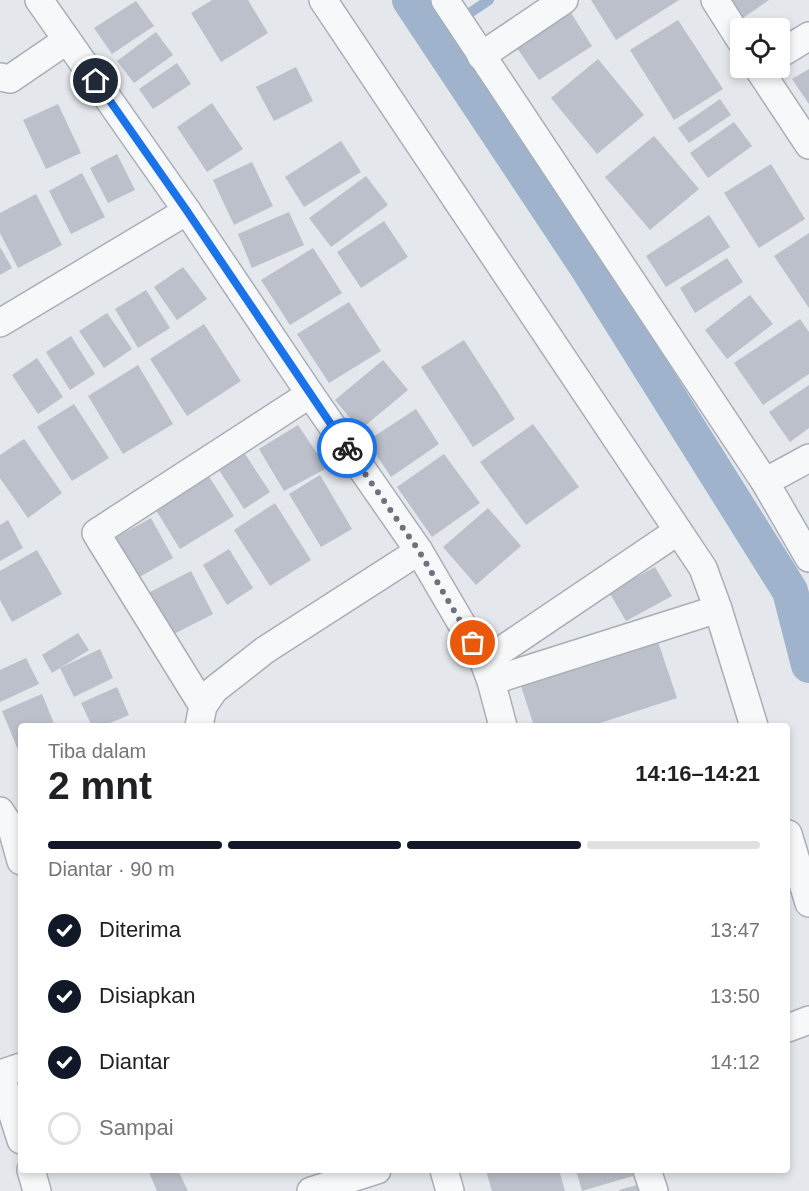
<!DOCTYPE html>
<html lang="id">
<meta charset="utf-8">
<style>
body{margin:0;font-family:Arial,sans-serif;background:#f6f6f6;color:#202124;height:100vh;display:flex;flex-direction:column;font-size:22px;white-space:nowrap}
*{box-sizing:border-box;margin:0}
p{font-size:20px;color:#757577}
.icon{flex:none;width:33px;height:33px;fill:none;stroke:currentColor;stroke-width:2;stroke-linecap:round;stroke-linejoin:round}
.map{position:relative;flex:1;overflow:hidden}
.sheet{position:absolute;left:18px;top:723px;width:772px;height:450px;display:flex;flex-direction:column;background:#fff;border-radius:6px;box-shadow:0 3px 9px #0003}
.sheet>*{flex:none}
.tools{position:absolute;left:730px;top:18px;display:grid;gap:12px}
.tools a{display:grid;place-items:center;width:60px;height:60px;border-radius:6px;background:#fff;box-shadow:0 3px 9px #0003;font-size:30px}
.pin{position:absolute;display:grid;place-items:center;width:51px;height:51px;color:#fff;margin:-26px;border:3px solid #fff;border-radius:50%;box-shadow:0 2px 6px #0007}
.courier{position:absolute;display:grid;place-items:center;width:60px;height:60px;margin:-30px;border:4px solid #1a73e8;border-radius:50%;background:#fff;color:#222;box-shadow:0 2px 8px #0007}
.headline em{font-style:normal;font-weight:600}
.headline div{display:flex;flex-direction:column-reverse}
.headline{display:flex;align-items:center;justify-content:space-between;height:102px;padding:0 30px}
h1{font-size:39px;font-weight:600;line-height:45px}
.bar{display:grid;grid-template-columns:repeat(4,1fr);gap:9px 6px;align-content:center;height:72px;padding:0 30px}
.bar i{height:8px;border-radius:4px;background:#e0e0e0}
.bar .current{background:#111827}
.bar p{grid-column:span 4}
ol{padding:0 30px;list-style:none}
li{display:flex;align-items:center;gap:18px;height:66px}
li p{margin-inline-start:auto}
li .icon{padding:6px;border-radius:50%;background:#111827;color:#fff;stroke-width:4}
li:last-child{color:#757577}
li i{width:33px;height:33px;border:3px solid #e0e0e0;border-radius:50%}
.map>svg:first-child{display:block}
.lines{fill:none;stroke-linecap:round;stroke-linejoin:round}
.stream{stroke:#9fb4cc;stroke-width:10}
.canal{stroke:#9fb4cc;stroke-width:36}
.building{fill:#bbc0ca}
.street-casing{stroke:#a9aeb7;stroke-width:30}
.street{stroke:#f7f8fa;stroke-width:27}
.done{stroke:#6c737f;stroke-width:6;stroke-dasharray:0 10.8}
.route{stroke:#1a73e8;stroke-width:8}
</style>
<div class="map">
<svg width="809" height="1191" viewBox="0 0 809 1191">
<rect width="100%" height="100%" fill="#e4e7ec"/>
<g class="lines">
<!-- stream -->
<path class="stream" d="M434,37L489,0"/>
<!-- canal -->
<path class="canal" d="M410,0L586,265L790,591L809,665"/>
</g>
<!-- building -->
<g class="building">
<path d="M212,0H248L268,33L221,62L191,13Z"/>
<path d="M591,0H679L616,40Z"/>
<path d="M730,0H769L743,18Z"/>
<path d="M136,1L154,26L112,54L94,28Z"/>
<path d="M569,10L592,46L539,80L515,45Z"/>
<path d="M678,20L723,89L674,120L630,50Z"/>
<path d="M156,32L173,55L134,83L117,61Z"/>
<path d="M598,59L644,115L597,154L551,98Z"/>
<path d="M177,63L191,84L153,109L139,89Z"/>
<path d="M296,67L313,101L274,121L256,87Z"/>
<path d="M809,69V104L792,79Z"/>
<path d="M720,99L731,115L689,143L678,128Z"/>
<path d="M212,103L243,149L207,172L177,127Z"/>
<path d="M58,104L81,153L46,169L23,120Z"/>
<path d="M734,122L752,146L708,178L690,153Z"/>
<path d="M654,136L699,189L650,230L605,177Z"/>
<path d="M341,141L361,172L304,207L285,177Z"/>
<path d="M117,154L135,190L108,203L90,168Z"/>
<path d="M252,162L273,206L234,225L213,180Z"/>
<path d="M771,164L805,219L759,248L724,193Z"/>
<path d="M82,173L105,217L71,234L49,191Z"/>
<path d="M366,176L388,205L331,247L309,218Z"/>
<path d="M36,194L62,245L18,268L0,233V213Z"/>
<path d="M289,212L304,245L252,268L238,234Z"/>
<path d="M709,215L730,247L666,287L646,256Z"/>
<path d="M384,221L408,257L361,288L337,252Z"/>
<path d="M809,233V308L774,256Z"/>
<path d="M0,247L12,268L0,275Z"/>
<path d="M313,248L342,293L290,325L261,280Z"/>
<path d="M727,258L743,282L695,313L680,288Z"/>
<path d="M183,267L207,299L177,320L154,287Z"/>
<path d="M146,290L170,328L138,348L115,309Z"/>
<path d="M750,295L773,324L727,359L705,330Z"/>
<path d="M349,302L381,351L329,383L297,334Z"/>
<path d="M107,313L132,349L104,368L79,331Z"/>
<path d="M800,319L809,332V374L763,405L734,363Z"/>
<path d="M204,324L241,381L187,416L150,359Z"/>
<path d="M71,336L95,374L70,390L46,352Z"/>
<path d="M464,340L515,419L473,447L421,367Z"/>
<path d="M37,358L63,397L38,414L12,375Z"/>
<path d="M383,360L408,390L360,430L335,400Z"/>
<path d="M138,365L173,424L123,454L88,396Z"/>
<path d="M809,385V428L790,442L769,412Z"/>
<path d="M74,404L109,458L72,481L37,427Z"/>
<path d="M416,409L439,444L391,477L367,441Z"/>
<path d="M533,424L579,487L526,525L480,462Z"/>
<path d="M298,425L327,468L284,491L259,449Z"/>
<path d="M24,439L62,493L28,518L0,478V455Z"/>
<path d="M245,454L270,492L244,509L219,470Z"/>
<path d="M444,454L480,503L432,537L397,487Z"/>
<path d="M208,475L234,516L180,549L154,507Z"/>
<path d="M320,475L352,529L321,547L289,494Z"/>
<path d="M275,503L311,560L270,586L234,530Z"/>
<path d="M488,508L521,546L476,585L443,547Z"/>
<path d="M151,518L173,558L136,579L113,539Z"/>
<path d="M8,520L23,548L0,561V525Z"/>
<path d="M229,549L253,588L227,605L203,565Z"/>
<path d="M37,550L62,594L12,622L0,600V571Z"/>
<path d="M655,567L672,596L626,621L609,592Z"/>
<path d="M191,571L213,614L172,635L150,592Z"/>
<path d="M78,633L89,650L52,673L42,655Z"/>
<path d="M657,639L677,698L591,726H534L520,683Z"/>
<path d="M100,649L113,678L74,697L60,668Z"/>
<path d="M26,658L39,684L0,702V670Z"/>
<path d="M117,687L129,715L103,726H92L81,703Z"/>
<path d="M42,694L55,726H21V757L2,711Z"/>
<path d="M148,1170H178L188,1191H157Z"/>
<path d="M488,1170H559L565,1191H492L486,1171Z"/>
<path d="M576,1170H642L643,1173L582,1191Z"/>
<path d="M648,1182L651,1191H619V1190Z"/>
</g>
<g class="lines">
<defs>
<g id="street">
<path d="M39,0L187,211L310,394L419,551L484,662L491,681L503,726"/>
<path d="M323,0L703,568L718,609L754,726"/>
<path d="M445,0L765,482L809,558"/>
<path d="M715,0L741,41"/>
<path d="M780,54L809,36"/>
<path d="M481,56L564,0"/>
<path d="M758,68L809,145"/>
<path d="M0,77L10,79L67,40"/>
<path d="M0,323L187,211"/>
<path d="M765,482L809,458"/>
<path d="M484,662L678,531"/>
<path d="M491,681L718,609"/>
<path d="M203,706L96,533L310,394"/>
<path d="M199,726L203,706L214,690L265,650L419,551"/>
<path d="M0,811L12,829L21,861"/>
<path d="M788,834L809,903"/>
<path d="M788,1028L809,1020"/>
<path d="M21,1067L0,1074L21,1140"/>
<path d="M31,1170L37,1191"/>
<path d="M444,1170L450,1191"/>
<path d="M647,1170L654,1191"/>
<path d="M311,1191L377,1170"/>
</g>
</defs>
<!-- street casing -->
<use href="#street" class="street-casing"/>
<!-- street -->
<use href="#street" class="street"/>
</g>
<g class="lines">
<!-- done -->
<path class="done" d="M347,448L419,551L473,643"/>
<!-- route -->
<path class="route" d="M96,81L187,211L347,448"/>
</g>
</svg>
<div class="tools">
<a><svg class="icon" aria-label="locate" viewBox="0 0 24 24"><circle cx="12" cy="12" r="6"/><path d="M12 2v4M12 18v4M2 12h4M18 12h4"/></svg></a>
</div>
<div class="pin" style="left:473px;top:643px;background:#ea580c"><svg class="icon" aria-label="bag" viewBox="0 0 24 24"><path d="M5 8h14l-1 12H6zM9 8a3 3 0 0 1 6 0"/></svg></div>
<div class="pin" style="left:96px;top:81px;background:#1f2937"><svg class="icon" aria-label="home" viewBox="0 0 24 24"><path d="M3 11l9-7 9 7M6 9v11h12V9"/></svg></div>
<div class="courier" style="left:347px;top:448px"><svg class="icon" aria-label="bike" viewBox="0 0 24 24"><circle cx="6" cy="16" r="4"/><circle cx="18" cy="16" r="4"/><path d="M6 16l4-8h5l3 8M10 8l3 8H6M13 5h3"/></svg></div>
<section class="sheet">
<div class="headline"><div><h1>2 mnt</h1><p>Tiba dalam</p></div><em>14:16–14:21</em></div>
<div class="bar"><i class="current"></i><i class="current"></i><i class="current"></i><i></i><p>Diantar · 90 m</p></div>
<ol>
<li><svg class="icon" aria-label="check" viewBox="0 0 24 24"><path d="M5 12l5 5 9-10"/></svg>Diterima<p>13:47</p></li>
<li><svg class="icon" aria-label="check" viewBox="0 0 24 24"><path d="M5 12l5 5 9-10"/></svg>Disiapkan<p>13:50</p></li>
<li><svg class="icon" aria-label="check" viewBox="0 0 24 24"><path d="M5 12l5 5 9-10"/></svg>Diantar<p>14:12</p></li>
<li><i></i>Sampai</li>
</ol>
</section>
</div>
